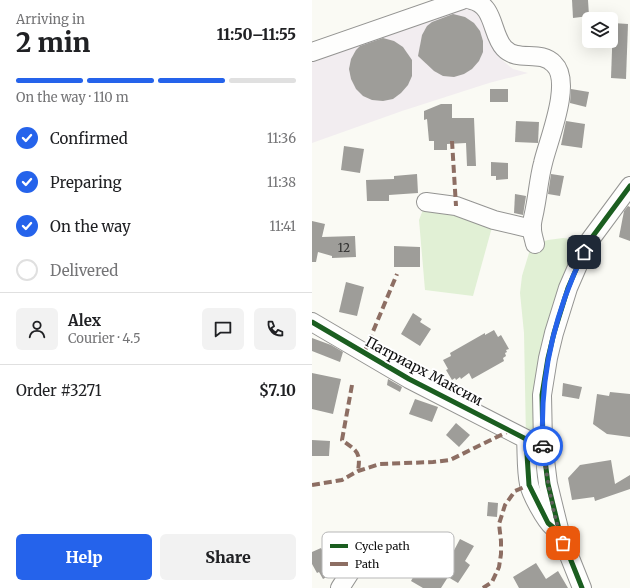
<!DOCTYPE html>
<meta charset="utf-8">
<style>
body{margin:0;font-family:Merriweather,serif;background:#f2f2f2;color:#202124;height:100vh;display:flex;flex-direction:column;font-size:15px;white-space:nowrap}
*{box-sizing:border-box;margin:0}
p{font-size:13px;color:#757577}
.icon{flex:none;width:22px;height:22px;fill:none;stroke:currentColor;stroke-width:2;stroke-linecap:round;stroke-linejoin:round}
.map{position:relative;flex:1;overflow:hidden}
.details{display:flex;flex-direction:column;background:#fff;width:312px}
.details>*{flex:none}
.controls{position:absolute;left:270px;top:12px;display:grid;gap:8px}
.controls a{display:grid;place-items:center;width:36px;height:36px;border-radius:6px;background:#fff;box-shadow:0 4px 16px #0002;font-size:20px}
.pin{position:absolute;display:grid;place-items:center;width:34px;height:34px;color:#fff;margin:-17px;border-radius:8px;box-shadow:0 2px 6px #0006}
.courier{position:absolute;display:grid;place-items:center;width:40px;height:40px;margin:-20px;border:3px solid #2563eb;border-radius:50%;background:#fff;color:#222;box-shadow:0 1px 5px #0007}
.summary em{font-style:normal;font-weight:800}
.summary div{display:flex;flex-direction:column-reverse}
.summary{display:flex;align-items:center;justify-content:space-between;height:68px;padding:0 16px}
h1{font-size:26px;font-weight:800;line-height:30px}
.bar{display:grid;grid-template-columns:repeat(4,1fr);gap:6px 4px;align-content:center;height:48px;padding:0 16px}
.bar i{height:5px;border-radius:3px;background:#e0e0e0}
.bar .on{background:#2563eb}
.bar p{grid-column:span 4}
.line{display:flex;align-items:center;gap:10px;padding:0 16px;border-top:1px solid #e0e0e0}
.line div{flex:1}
.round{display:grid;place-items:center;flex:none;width:42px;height:42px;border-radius:6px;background:#f2f2f2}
ol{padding:0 16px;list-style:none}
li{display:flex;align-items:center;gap:12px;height:44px}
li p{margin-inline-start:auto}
li .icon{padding:4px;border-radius:50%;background:#2563eb;color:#fff;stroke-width:4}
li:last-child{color:#757577}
li i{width:22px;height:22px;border:2px solid #e0e0e0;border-radius:50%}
.primary-button{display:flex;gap:8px;margin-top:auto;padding:8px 16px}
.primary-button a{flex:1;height:46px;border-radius:6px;background:#2563eb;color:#fff;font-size:16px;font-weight:800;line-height:46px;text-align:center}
.primary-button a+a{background:#f2f2f2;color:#202124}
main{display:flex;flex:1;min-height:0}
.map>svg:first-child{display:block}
.industrial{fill:#f2edf0}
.green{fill:#e1f0d5}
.building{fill:#9e9d99}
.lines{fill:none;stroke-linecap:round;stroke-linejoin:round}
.minor-casing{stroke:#949492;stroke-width:20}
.minor{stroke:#fefefd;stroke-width:18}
.quiet{stroke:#8d6e63;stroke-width:4;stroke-dasharray:8 4;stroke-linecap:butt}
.cycleway-casing{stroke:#fff;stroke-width:8}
.cycleway{stroke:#1b5e20;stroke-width:5}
.done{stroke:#61615e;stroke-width:4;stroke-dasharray:0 7.2}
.route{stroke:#2563eb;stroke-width:5}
.labels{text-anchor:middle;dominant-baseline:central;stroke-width:4;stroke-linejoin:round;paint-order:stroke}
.number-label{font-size:12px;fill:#323231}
.street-label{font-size:14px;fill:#0e0e0e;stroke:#fff}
.key{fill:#fff;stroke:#b7b7b7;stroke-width:1}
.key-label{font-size:11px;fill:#0e0e0e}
</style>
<main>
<section class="details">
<div class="summary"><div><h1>2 min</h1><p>Arriving in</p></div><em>11:50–11:55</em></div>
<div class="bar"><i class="on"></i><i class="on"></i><i class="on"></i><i></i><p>On the way · 110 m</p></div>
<ol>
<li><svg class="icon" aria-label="check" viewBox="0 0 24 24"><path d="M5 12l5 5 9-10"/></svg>Confirmed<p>11:36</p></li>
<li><svg class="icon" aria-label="check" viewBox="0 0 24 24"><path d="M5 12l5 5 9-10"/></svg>Preparing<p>11:38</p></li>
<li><svg class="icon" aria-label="check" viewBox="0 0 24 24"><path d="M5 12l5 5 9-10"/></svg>On the way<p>11:41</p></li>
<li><i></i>Delivered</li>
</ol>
<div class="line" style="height:72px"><a class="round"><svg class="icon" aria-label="person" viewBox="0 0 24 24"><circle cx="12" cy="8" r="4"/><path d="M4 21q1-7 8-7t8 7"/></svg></a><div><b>Alex</b><p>Courier · 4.5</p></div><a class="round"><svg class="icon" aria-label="chat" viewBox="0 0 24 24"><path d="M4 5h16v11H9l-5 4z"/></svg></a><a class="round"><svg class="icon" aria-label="phone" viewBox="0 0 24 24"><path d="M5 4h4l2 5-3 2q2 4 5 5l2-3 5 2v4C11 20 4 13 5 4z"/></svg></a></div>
<div class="line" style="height:52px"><div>Order #3271</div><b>$7.10</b></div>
<div class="primary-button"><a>Help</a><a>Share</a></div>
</section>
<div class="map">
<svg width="318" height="588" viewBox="0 0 318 588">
<rect width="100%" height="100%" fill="#fafaf4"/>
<!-- industrial -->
<path class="industrial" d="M152,6L162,9L169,16L177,27L190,60L201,69L216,73L177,83L90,111L0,143V59Z"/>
<!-- green -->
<g class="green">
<path d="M114,202L182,220L161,296L113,290L107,220Z"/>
<path d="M251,238L272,240L234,337L235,519L214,439L212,333L208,293L210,276L217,253L223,244L236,240Z"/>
</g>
<!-- building -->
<g class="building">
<path d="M260,0H276L277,16L261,18Z"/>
<path d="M141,14L153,17L162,23L168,31L171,41V52L167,61L160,69L152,74L142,77L131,76L122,71L106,56L110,35L115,26L120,22Z"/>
<path d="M301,23L316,24L314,79L299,78Z"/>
<path d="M71,38L82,41L91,47L100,60V76L96,85L89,93L81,99L71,101L60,100L51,96L44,89L39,79L37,69L39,59L44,50L48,46Z"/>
<rect x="178" y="89" width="18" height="13"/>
<path d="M259,89L277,92L274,107L258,103Z"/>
<path d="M129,104H140V118H162L164,166H155L154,143L135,144V150H122V141H117L115,119L112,120V111Z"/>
<path d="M204,121L227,122L226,143L203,142Z"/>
<path d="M254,121L273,124L270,148L249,145Z"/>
<path d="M32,146L52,149L48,173L29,170Z"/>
<path d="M179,162L196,163V179L184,180V176H179Z"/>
<path d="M105,174L106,193L77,195V201H55L54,180L82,179V176Z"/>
<path d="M239,174L252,176L248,196L236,194Z"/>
<path d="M203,194L214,196L211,215L202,213Z"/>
<path d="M316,206L318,207V241L307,237L312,211Z"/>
<path d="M0,221L13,224L10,237L43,236L44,257L20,258V256L6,252L4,262H0Z"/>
<path d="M82,246L108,247V267H82Z"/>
<path d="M34,282L52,287L45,316L27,312Z"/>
<path d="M101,313L110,319L108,322L119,329L108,346L89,334Z"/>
<path d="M182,330L186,337L189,335L197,349L194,350L195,352L193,353L194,356L191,358L192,361L160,379L157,373L149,379L148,377L144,380L143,378L140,380L134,370L136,369L131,360L139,356L138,353L173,333V335Z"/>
<path d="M0,338L19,345L31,352L28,362L0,351Z"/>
<path d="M0,373L29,379L21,414L0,409Z"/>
<path d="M76,379L90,387L88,392L75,385Z"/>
<path d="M251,383L270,387L267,399L250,396Z"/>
<path d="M298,392L318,394V437L295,434L281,424L285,394L297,396Z"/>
<path d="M103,399L126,407L120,422L97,414Z"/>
<path d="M144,423L158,435L147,447L134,435Z"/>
<path d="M0,440L18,441L17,456H0Z"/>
<path d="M299,460L303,484L318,475V489L283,501L282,497L260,500L256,478L268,465Z"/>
<path d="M176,502L186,503L185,517L175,516Z"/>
<path d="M148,539L162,546L153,561L158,565L146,583L136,577L129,588H111L99,581L108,565L114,569L125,550L138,558Z"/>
<path d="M9,548L22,573L11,579L7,572L5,573L0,564V552Z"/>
<path d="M224,563L234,579L246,571L256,588H207L201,577Z"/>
</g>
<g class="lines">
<defs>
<g id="minor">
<path d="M159,0C183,5 179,34 192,48C206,63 228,49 242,64C261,82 236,141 231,163C227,178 226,193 223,208C222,215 219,223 220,229C220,234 222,239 223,244"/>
<path d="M0,52L150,0"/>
<path d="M114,202L144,206L182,220L220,229"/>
<path d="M0,322L97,379L214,439C215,454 214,469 217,484C219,494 233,520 241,527"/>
<path d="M28,588L46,560"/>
<path d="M270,588L248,533L236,484L231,444L230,395L236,358L242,333L256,288L266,265L278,240L318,186"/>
</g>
</defs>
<!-- minor casing -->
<use href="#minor" class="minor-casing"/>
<!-- minor -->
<use href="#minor" class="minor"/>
<!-- quiet -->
<g class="quiet">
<path d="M140,141L144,206"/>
<path d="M52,353L85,274"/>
<path d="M40,385L30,440C45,451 49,452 46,471"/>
<path d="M0,485L30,480L46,471L68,464L121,462L138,460L197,431"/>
<path d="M171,588L180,582L187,567L189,554V541L187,524L193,505L203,491L217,485"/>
</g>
<defs>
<g id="cycleway">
<path d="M0,322L97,379L214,439L217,485L236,523L248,533"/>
<path d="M270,588L248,533L236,484L231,444L230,395L236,358L242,333L256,288L266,265L278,240L318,186"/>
</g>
</defs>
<!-- cycleway casing -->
<use href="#cycleway" class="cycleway-casing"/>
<!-- cycleway -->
<use href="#cycleway" class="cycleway"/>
</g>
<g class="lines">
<!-- done -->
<path class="done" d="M231,446C235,479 240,511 251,543"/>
<!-- route -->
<path class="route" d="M231,446C227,378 242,314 272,252"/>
</g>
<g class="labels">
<!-- number labels -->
<g class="number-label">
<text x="32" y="247">12</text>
</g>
<!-- street labels -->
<g class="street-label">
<text transform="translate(112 371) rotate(28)">Патриарх Максим</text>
</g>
</g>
<!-- legend -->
<rect x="10" y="532" width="132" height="46" rx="6" class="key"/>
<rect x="18" y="544" width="18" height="4" fill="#1b5e20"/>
<rect x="18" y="562" width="18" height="4" fill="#8d6e63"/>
<g class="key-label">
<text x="43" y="550">Cycle path</text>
<text x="43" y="568">Path</text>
</g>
</svg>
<div class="controls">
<a><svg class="icon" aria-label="layers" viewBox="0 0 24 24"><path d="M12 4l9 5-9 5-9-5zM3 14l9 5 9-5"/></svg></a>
</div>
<div class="pin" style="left:251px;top:543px;background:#ea580c"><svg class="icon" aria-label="bag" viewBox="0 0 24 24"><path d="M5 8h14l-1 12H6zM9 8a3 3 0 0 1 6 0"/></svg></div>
<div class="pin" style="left:272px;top:252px;background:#1f2937"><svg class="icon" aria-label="home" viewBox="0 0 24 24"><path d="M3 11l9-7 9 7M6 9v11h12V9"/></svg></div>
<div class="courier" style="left:231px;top:446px"><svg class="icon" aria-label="car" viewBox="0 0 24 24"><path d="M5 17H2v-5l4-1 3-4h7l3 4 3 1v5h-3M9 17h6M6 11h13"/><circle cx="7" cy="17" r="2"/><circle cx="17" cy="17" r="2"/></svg></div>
</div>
</main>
